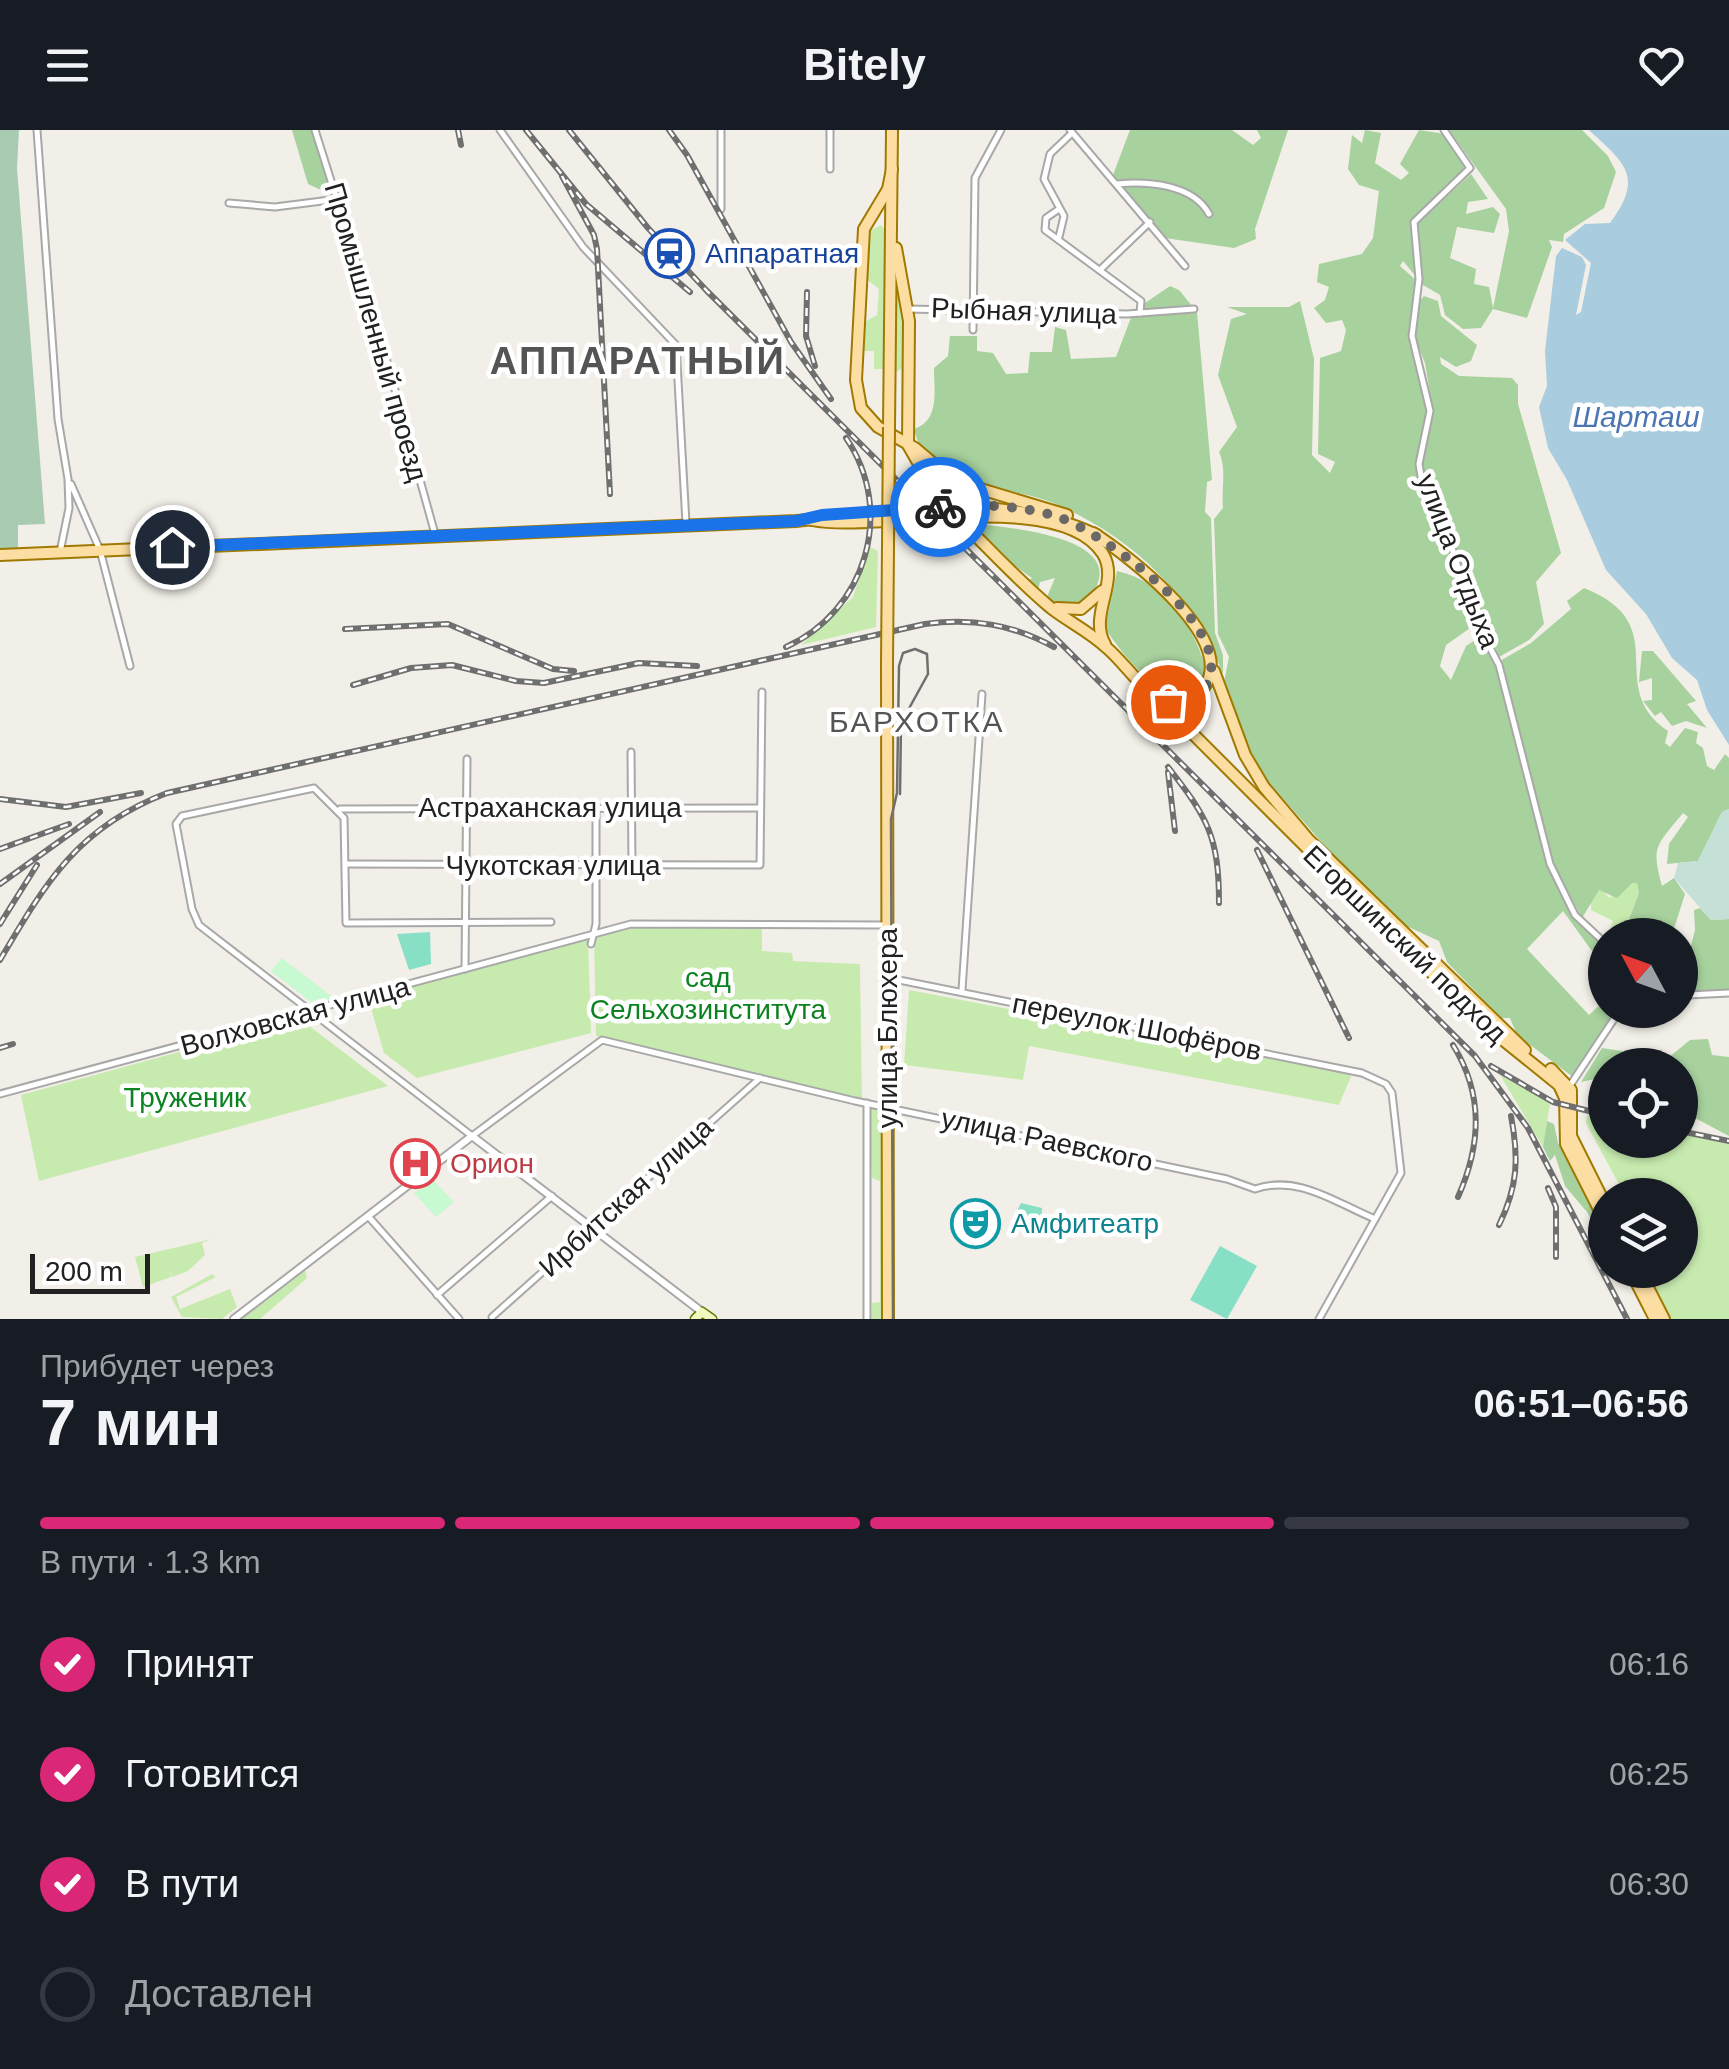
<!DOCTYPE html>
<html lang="ru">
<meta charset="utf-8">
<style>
body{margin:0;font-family:Helvetica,sans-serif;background:#20242c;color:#f1f3f6;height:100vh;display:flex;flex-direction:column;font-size:38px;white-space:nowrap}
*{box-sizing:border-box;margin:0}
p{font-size:32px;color:#9ea1a6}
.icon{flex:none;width:55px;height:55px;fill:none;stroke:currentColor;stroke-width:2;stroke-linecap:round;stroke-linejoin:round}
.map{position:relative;height:1189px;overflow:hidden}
.drawer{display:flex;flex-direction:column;background:#171b24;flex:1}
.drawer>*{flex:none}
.needle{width:65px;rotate:311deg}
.controls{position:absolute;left:1588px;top:788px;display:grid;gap:20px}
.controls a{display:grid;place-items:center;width:110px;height:110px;border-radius:50%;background:#171b24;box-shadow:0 2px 8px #0004;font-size:50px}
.scale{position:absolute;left:30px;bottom:25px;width:120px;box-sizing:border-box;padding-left:10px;border:5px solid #212121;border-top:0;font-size:28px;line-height:35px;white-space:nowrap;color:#212121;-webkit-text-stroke:8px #fff;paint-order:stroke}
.pin{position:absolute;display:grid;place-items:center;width:85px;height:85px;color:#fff;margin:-42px;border:5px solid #fff;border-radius:50%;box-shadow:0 2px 10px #0007}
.courier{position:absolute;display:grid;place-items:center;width:100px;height:100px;margin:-50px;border:8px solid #1a73e8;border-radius:50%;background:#fff;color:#222;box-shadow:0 2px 12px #0007}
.overview em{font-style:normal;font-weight:700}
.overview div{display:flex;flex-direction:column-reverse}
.overview{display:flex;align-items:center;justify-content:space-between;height:170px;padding:0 40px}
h1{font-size:65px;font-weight:700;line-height:75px}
.bar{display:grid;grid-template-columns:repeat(4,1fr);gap:15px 10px;align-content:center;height:120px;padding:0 40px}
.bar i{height:12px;border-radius:8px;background:#363941}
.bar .on{background:#db2777}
.bar p{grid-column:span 4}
ol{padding:0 40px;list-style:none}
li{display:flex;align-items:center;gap:30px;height:110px}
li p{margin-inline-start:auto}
li .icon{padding:10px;border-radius:50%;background:#db2777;color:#fff;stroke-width:4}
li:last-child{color:#9ea1a6}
li i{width:55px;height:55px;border:5px solid #363941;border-radius:50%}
header{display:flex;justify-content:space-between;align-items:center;height:130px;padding:0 40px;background:#171b24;font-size:45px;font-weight:700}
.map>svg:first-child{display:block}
.grass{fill:#c7ebaf}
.forest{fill:#a7d19d}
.wetland{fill:#c5e0d6}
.cemetery{fill:#a9cbb2}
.park{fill:#c7fad0}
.pitch{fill:#87e0c6}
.water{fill:#a9cddf}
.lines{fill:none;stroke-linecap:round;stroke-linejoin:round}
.minor-casing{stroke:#a8a8a8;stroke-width:9}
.tertiary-casing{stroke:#a8a8a8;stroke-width:10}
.secondary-casing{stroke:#647c05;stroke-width:11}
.primary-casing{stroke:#9f7900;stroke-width:14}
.minor{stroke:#fff;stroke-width:5}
.tertiary{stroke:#fff;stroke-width:6}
.secondary{stroke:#f1fabe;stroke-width:8}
.primary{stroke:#fcdea3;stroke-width:10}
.tram{stroke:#6f6f6f;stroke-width:2.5}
.rail-casing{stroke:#6f6f6f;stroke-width:6}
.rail{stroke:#fff;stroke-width:2.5;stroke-dasharray:8;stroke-linecap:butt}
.primary-bridge-casing{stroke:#9f7900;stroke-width:14;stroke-linecap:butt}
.primary-bridge{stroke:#fcdea3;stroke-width:10}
.done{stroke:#6a6967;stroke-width:10;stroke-dasharray:0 18}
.route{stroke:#1a73e8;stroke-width:12}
.labels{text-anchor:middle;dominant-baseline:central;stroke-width:9;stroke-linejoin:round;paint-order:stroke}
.transit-label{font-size:28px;fill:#164399;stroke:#fff;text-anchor:start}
.street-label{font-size:28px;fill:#212121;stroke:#fff}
.park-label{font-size:28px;fill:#0c8321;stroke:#fff}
.health-label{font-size:28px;fill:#be3a42;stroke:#fff;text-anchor:start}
.culture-label{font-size:28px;fill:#0d838f;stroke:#fff;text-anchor:start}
.water-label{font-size:30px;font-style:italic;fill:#4c76b3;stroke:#fff}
.neighbourhood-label{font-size:30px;letter-spacing:2.5px;fill:#545454;stroke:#fff}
.district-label{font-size:38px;font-weight:bold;letter-spacing:2.5px;fill:#545454;stroke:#fff}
</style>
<header><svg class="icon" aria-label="menu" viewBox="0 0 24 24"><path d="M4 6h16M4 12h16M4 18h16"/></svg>Bitely<svg class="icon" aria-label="heart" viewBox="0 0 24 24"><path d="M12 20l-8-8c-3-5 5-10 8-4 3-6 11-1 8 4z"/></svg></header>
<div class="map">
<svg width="1729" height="1189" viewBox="0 0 1729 1189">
<rect width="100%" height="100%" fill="#f2efe8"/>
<!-- grass -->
<g class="grass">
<path d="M881,95L887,102V239H874V221H861V194L877,185L879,159L865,148L870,101Z"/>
<path d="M894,128L904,168L908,234L895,243Z"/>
<path d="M870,417L878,421L876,497L801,515L853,467Z"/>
<path d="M1632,752L1637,753L1639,763L1623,805H1608L1613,791L1591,780V770L1600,759L1610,768Z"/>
<path d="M762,795V821L792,823L793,831L860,834L862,971L596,906L594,807L631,797Z"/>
<path d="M588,808L591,903L417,948L384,923L368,868Z"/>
<path d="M909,860L1352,944L1339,975L1029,916L1023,950L904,935Z"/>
<path d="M300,889L388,956L39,1051L21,965Z"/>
<path d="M1500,945L1550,973L1543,1017Z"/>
<path d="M869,978L885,982L886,1189H872V1173L880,1172V1051L872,1048Z"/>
<path d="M1587,985L1605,989V1010H1680V1004L1729,1014V1189H1670L1645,1140H1680V1065H1614L1622,1060L1586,993Z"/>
<path d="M212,1109L202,1113L205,1125L188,1141L172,1147L169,1139L171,1147L143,1157L135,1127Z"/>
<path d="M305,1140L307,1148L260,1189H241Z"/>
<path d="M212,1144L216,1147L176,1167L180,1179L230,1159L237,1177L222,1189L182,1187L171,1167Z"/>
</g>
<!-- forest -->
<g class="forest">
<path d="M292,0H311L332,65L308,54Z"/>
<path d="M1130,0H1232L1253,15L1261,8L1257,0H1288L1255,99L1256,109L1234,118L1165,108L1113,45Z"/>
<path d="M1365,0L1381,3L1375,33L1401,50L1409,43L1400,34L1419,0L1445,4L1466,40L1410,92L1415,96L1471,44L1488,69L1468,72L1466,84L1493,77L1500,84L1494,103L1457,97L1450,128L1476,139L1474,154L1489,157L1493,178L1509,101L1506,79L1449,0H1582L1608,26L1616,42L1604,78L1564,104L1563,112L1549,110L1552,117L1527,188L1493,179L1481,198L1463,199L1445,185L1440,165L1423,155L1403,131L1400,136L1417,151L1409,205L1424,244L1428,279L1417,330L1419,351L1440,394L1473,496L1446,515L1440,536L1451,550L1466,516L1480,507C1534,594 1521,760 1605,816V839L1563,781L1527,819L1589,885L1605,870V880H1618L1573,947L1517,905L1510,888H1501L1447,832L1439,811L1402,794L1362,758L1264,647L1246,613L1224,552L1229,527L1218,504L1214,389L1223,378C1221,359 1227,339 1219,322L1237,297L1218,245L1231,189L1247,184L1227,177H1289L1300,171L1314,229L1312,325L1330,343L1335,332L1318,324L1320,228L1341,221L1346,200L1342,190L1326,193L1314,178L1325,170L1329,157L1317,152L1319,134L1362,124L1373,108L1379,61L1359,55L1348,39L1352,5L1362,13Z"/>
<path d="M1170,156L1179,160L1197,182L1212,350L1207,352L1205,382L1211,388L1215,503L1223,525V544C1193,465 1133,408 1056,374C1009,353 929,363 914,299C940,290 934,262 934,238L948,226L950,206H977V221L993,223L1006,244L1028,243L1030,222H1052L1055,197L1066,200L1071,229L1116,227L1132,185L1143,183L1145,173Z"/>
<path d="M1424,166L1438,171L1441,186L1477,215L1471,231L1456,237L1440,227L1441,234L1459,246L1512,248L1518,255V274L1561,423L1536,452L1544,494L1529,510L1499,527L1487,498L1476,490L1456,423L1443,386L1432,375L1421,338L1433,282L1425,233L1414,206L1416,175Z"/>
<path d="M976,394C1018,398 1149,411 1080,477L1055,474L1047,467L1055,448L1040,452L1038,461L1027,452L1032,448L1000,425Z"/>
<path d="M1117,441C1163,450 1197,499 1207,544L1193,565C1161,574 1121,523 1105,498Z"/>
<path d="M1584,458C1677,495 1602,556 1668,601L1665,613L1670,617L1685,598L1698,602L1696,613L1703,618L1707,636L1714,640L1725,624L1729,628V679L1722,682L1698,731L1667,734L1669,714L1688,687L1683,683C1656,716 1651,716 1662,756L1674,748L1685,764L1672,805H1623L1639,763L1637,753H1632L1617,768L1599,760L1582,788L1553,733L1500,531L1531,513L1571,479L1567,471Z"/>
<path d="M1642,521H1653L1696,571L1687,574L1707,598L1686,591L1672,596L1661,582L1655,586L1643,571L1652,570V548L1639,552Z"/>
<path d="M1700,778L1711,790L1729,789V859L1689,862L1680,858L1695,800L1694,780Z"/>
<path d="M1708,909L1712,925L1729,927V1006L1680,980V935H1605V947L1581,952L1602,918L1668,928L1690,910Z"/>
<path d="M1547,991L1554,994L1558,1013L1605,1101V1114L1587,1082L1565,1056L1555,1025L1550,1031L1543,1017Z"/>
</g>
<!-- wetland -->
<path class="wetland" d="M1729,679V789L1711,790L1674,748L1678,733L1698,731L1722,682Z"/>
<!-- cemetery -->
<path class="cemetery" d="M0,0H19L17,38L45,394L18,395V420L0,421Z"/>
<!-- park -->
<g class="park">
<path d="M282,828L335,869L315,875L271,841Z"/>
<path d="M432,1049L454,1072L436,1087L414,1063Z"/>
</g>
<!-- pitch -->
<g class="pitch">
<path d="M430,802L431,834L409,840L397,804Z"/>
<path d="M1021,1073L1042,1078L1041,1105L1025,1104L1018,1079Z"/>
<path d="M1220,1116L1257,1136L1227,1189L1190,1170Z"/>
</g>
<!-- water -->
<path class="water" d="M1589,0H1729V615L1707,580L1697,550L1672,528L1646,484L1606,440L1567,350L1548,318L1539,277L1547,256L1545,221L1556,126L1562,118L1582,127L1586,135L1576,185L1581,182L1591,133L1565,110L1585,94L1610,93C1644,47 1626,34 1589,0Z"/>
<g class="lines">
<defs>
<g id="minor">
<path d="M37,0L58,289L68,349L69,378L60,422"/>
<path d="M315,0L380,206L435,404"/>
<path d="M500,0L583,117L676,215L686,393"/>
<path d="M1070,0L1185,136"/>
<path d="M1444,0L1470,38L1414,92L1419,149L1412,206L1430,281L1419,334L1422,352L1430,376L1446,399L1473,485L1499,535L1550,734L1575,785L1605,813"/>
<path d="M830,39V0"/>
<path d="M1117,54C1147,51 1193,54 1209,84"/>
<path d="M229,73L275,77L338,69"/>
<path d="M721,79V0"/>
<path d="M1059,79L1046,88L1045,100L1141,171L1140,183"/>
<path d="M1059,107L1064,86L1044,49L1050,24L1072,3"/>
<path d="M1102,138L1150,92"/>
<path d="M908,179L1127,184L1194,179"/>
<path d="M973,200L975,48L1001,0"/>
<path d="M71,354L100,420L130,536"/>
<path d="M631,622L632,736"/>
<path d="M340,679L760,678"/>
<path d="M346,734L760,735L762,562"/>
<path d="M551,792L346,793L344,688L314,658L182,686L176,694L192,779L199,795L472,1006L602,910L855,971L1227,1049L1255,1059C1298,1044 1336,1073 1375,1089"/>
<path d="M591,814L596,794V678"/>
<path d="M465,839L467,629"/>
<path d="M889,848L1362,943L1386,954L1392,963L1401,1043L1319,1189"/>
<path d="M962,860L982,564"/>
<path d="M1680,860L1688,865L1729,863"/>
<path d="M1569,957L1620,880"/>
<path d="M0,964L631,794L884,795"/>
<path d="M867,973V1189"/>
<path d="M368,1086L459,1189"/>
<path d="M437,1165L552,1066"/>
<path d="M492,1187L760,948"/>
</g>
<path id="tertiary" d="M234,1189L472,1006L702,1182"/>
<path id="secondary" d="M695,1189L702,1182L712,1189"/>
<g id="primary">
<path d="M892,39L888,59L864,99L856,250L861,278L878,297L915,318L954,351L1067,385"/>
<path d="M896,118L909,191L908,315L938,367"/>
<path d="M889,297L892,0"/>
<path d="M812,390C879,403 1060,357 1103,424C1120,452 1088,485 1105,514"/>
<path d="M968,398C995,425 1021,453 1051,478C1069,492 1090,502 1107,518C1126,534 1145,566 1170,573C1183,576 1195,570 1203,559C1241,511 1128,425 1093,403"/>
<path d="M0,425L796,391C899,381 1000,360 1097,405"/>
<path d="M1057,478L1081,479L1102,461"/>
<path d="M887,534L888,1189"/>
<path d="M1214,541L1245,625L1264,657L1308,709L1525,920"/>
<path d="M1160,571L1482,893L1559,955L1565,968L1566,1014L1605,1091"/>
<path d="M1551,939L1571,960V1006L1605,1074"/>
<path d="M1630,1140L1655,1189"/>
<path d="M1639,1140L1664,1189"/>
</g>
</defs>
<!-- minor casing -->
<use href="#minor" class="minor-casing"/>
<!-- tertiary casing -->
<use href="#tertiary" class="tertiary-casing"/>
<!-- secondary casing -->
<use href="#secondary" class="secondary-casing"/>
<!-- primary casing -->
<use href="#primary" class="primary-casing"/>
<!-- minor -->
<use href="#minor" class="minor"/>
<!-- tertiary -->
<use href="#tertiary" class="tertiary"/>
<!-- secondary -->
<use href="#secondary" class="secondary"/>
<!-- primary -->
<use href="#primary" class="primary"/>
<!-- tram -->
<path class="tram" d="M893,1189L891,689L897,663L899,536L903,523L915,519L927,524L928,544L901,593L900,664"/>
<defs>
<g id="rail">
<path d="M458,0L461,15"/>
<path d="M526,0L586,74L690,162"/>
<path d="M569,0L648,98L707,161L1475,926L1528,998L1627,1189"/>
<path d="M669,0L687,25L791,212L831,269"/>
<path d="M562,46L594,105L597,119L610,364"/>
<path d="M807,162L806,206L815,236"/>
<path d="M345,499L448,494L553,539L574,541"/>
<path d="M786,517C866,481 896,381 846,308"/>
<path d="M353,555L411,538L452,535L516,551L544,553L639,533L697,536"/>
<path d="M1168,637C1208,688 1219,707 1219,773"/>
<path d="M1168,642L1175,701"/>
<path d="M0,669L66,677L141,663"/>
<path d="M0,719L69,694"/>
<path d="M1257,720L1349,908"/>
<path d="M0,754L100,682"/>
<path d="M0,794L37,735"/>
<path d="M0,830C46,752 78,697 167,663L925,494C972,488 1012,494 1054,517"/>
<path d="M1453,915C1484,965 1481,1015 1458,1067"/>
<path d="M0,918L13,914"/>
<path d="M1491,936L1553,972L1605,985"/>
<path d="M1680,1001L1729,1011"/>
<path d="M1548,1058L1556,1077V1127"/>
<path d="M1499,1095C1518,1056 1519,1028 1511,986"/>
</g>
</defs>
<!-- rail casing -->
<use href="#rail" class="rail-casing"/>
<!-- rail -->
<use href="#rail" class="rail"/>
<defs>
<g id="primary-bridge">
<path d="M938,367L968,398"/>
<path d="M887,534L889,297"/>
</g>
</defs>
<!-- primary-bridge casing -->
<use href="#primary-bridge" class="primary-bridge-casing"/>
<!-- primary-bridge -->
<use href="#primary-bridge" class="primary-bridge"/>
</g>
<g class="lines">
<!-- done -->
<path class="done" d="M940,377C979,374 1024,375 1061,388C1104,404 1249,506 1202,561C1193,572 1182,575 1168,572"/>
<!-- route -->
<path class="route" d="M172,417L796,391L822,385L940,377"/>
</g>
<!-- icons -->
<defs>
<symbol id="station-ring" viewBox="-11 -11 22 22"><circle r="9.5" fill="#fff" stroke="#1a4fb4" stroke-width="1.5"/><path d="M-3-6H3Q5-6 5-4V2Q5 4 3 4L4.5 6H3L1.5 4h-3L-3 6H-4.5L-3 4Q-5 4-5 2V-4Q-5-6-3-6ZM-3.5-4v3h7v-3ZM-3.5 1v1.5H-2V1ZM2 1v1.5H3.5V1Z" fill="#1a4fb4"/></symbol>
<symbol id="hospital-ring" viewBox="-11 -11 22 22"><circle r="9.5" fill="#fff" stroke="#e0444e" stroke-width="1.5"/><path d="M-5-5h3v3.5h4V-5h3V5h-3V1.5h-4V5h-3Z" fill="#e0444e"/></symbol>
<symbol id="theatre-ring" viewBox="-11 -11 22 22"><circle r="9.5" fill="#fff" stroke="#0f9aa8" stroke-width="1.5"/><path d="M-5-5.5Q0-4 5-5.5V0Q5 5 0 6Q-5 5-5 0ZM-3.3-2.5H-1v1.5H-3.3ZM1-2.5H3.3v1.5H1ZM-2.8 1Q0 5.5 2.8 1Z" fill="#0f9aa8"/></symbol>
</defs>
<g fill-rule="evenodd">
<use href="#station-ring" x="642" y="96" width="55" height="55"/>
<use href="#hospital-ring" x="388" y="1006" width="55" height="55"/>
<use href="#theatre-ring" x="948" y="1066" width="55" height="55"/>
</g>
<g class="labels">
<!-- transit labels -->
<g class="transit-label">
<text x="705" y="123">Аппаратная</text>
</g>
<!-- street labels -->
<g class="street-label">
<text transform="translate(1024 181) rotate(2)">Рыбная улица</text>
<text transform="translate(376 202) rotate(74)">Промышленный проезд</text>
<text transform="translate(1458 431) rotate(69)">улица Отдыха</text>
<text x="550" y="677">Астраханская улица</text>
<text x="553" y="735">Чукотская улица</text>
<text transform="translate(1405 814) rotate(44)">Егоршинский подход</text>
<text transform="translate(295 886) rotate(-15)">Волховская улица</text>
<text transform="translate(1137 897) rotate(11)">переулок Шофёров</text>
<text transform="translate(887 898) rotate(-90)">улица Блюхера</text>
<text transform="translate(1047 1010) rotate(12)">улица Раевского</text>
<text transform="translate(626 1067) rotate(-42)">Ирбитская улица</text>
</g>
<!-- park labels -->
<g class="park-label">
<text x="708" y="847">сад<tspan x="708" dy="32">Сельхозинститута</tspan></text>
<text x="185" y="967">Труженик</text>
</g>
<!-- health labels -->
<g class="health-label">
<text x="450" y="1033">Орион</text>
</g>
<!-- culture labels -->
<g class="culture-label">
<text x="1011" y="1093">Амфитеатр</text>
</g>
<!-- water labels -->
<g class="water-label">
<text x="1636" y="286">Шарташ</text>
</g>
<!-- neighbourhood labels -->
<g class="neighbourhood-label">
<text x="917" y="591">БАРХОТКА</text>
</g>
<!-- district labels -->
<g class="district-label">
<text x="638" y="231">АППАРАТНЫЙ</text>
</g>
</g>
</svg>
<div class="controls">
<a><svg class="needle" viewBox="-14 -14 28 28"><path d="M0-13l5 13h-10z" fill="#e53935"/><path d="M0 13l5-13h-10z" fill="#9ea1a6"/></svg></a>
<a><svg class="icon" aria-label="locate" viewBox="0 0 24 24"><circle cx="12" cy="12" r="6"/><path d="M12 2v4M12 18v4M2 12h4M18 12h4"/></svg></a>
<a><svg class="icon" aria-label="layers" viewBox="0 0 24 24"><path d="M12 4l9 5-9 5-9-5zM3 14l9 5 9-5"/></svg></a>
</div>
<div class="scale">200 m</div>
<div class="pin" style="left:1168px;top:572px;background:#ea580c"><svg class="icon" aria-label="bag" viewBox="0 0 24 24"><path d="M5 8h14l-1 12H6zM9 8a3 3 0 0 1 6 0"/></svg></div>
<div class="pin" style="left:172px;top:417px;background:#1f2937"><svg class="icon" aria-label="home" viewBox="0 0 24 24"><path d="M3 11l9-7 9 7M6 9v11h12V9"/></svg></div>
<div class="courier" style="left:940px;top:377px"><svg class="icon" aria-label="bike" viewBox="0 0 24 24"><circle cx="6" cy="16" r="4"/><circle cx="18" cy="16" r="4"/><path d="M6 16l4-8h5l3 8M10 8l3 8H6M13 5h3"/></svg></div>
</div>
<section class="drawer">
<div class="overview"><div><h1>7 мин</h1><p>Прибудет через</p></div><em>06:51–06:56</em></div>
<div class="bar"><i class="on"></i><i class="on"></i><i class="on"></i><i></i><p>В пути · 1.3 km</p></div>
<ol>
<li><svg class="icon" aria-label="check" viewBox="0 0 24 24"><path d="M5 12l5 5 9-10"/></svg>Принят<p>06:16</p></li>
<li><svg class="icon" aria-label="check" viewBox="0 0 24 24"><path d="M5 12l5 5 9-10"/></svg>Готовится<p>06:25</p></li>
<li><svg class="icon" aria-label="check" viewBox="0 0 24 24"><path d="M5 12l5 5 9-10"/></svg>В пути<p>06:30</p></li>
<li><i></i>Доставлен</li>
</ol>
</section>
